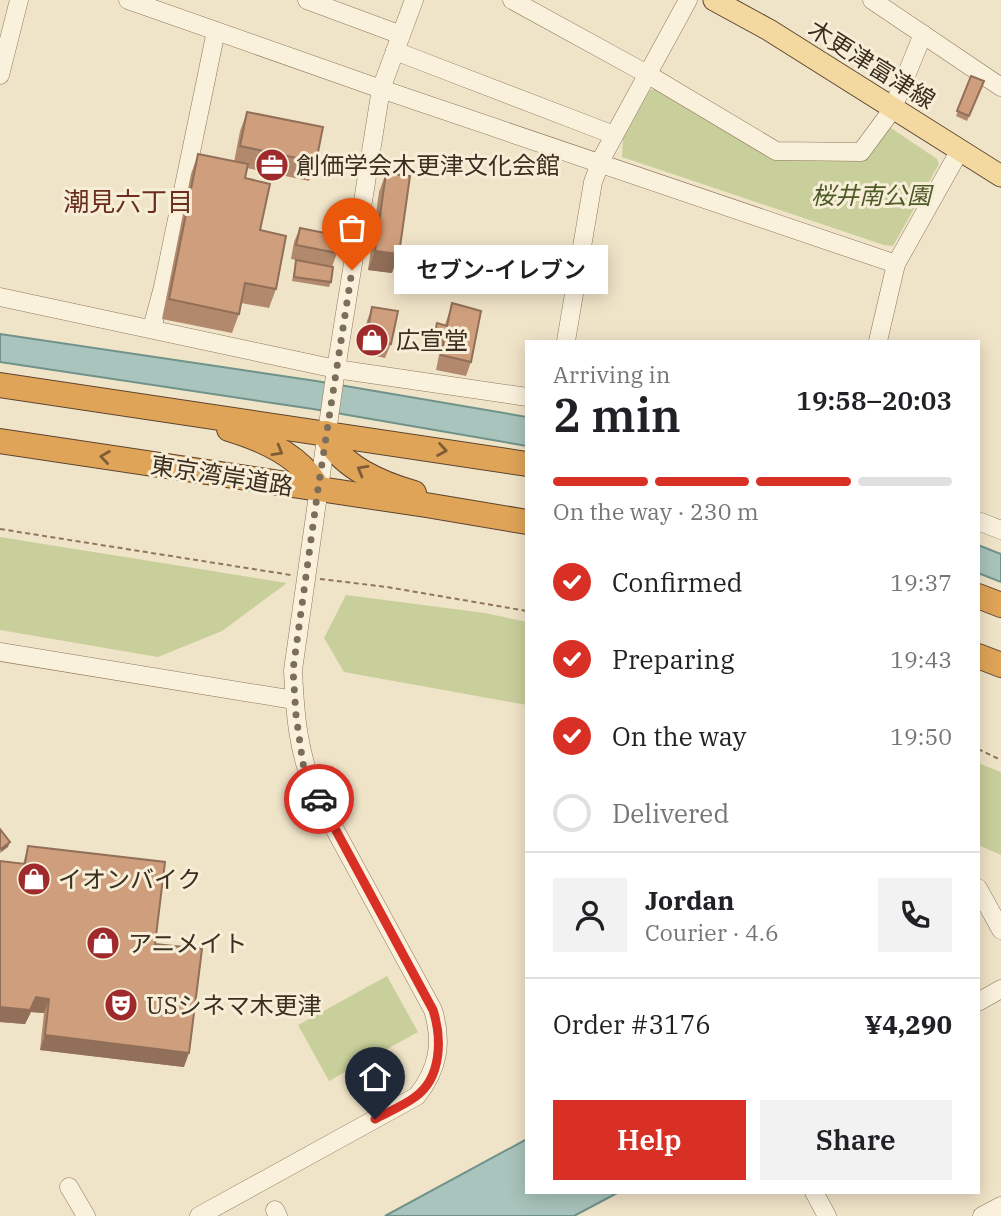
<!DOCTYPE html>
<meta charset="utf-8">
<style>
body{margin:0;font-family:"IBM Plex Serif","Noto Sans JP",serif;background:#f2f2f2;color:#202124;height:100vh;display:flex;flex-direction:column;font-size:26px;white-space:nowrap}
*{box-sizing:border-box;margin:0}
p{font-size:23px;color:#757577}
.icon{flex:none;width:38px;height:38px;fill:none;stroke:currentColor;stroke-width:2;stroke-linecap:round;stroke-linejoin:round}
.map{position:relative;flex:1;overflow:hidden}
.drawer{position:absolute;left:525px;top:340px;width:455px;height:854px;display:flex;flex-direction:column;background:#fff;border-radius:0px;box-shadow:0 4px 18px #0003}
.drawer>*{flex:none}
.pin{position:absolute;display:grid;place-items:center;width:60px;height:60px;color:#fff;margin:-72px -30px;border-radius:50% 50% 50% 0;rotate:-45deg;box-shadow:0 0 7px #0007}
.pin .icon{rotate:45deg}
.courier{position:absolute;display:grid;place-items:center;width:70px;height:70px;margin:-35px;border:5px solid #d93025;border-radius:50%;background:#fff;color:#222;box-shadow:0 2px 9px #0007}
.bubble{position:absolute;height:49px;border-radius:0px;background:#fff;box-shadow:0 4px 18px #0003;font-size:23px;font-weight:600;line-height:49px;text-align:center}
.overview em{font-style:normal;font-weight:600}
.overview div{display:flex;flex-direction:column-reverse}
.overview{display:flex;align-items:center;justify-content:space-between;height:119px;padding:0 28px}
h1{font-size:46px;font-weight:600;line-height:52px}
.bar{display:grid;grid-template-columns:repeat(4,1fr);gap:10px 7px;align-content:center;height:84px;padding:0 28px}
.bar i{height:9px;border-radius:5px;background:#e0e0e0}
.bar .current{background:#d93025}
.bar p{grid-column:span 4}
.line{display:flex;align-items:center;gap:18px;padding:0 28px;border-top:2px solid #e0e0e0}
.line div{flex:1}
.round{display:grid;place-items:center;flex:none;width:74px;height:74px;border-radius:0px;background:#f2f2f2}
ol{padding:0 28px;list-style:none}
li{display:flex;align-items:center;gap:21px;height:77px}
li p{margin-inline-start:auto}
li .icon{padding:7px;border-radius:50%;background:#d93025;color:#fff;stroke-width:4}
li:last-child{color:#757577}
li i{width:38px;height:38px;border:4px solid #e0e0e0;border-radius:50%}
.action{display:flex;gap:14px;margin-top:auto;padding:14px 28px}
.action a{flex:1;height:80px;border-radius:0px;background:#d93025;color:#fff;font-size:28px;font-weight:600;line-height:80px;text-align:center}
.action a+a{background:#f2f2f2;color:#202124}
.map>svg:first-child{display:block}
.green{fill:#c9cf9b}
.water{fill:#a9c4bc;stroke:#6f938a;stroke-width:2}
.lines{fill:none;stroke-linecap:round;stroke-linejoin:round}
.minor-casing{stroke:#8d765c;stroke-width:19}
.major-casing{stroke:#5b4430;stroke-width:23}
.highway-casing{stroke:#5b4430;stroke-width:26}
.path{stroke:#8d765c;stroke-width:2;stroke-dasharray:5 3.5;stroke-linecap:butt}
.minor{stroke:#faf1dc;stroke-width:18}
.major{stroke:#f3d9a0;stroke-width:21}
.highway{stroke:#e0a458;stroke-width:24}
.wall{fill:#b2896c}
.shaded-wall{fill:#916f58}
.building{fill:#cf9f7d;stroke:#916f58;stroke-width:2}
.oneway{stroke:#7e5d36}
.done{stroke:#7c6e5b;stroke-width:7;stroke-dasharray:0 12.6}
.route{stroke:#d93025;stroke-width:9}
.labels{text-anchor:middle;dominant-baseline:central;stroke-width:6;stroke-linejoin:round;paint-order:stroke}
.street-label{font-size:24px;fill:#3d2e20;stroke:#f7eed8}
.poi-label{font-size:24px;fill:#3d2e20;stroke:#f7eed8;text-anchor:start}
.park-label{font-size:24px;font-style:italic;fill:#4d5a26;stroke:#f7eed8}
.neighbourhood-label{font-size:26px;fill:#6b2e1e;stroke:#f7eed8}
</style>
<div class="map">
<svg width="1001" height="1216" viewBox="0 0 1001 1216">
<rect width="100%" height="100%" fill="#f0e4c8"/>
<!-- green -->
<g class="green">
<path d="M659,88L775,154H863L885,124L937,159L939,164L893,246L884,245L622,157L623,138L650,90Z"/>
<path d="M0,537L287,583L222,631L158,657L0,630Z"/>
<path d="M346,595L485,613L527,622V705L344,672L324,638Z"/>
<path d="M978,763L1001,772V855L978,845Z"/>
<path d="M387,976L418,1032L329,1081L298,1025Z"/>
</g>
<!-- water -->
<g class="water">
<path d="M0,334L316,381L527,417V446L313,409L0,362Z"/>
<path d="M978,545L1001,554V582L978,573Z"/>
<path d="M527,1139V1192H619L574,1216H385Z"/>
</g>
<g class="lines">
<defs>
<g id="minor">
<path d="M128,0L381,89L896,264"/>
<path d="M307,0L401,35"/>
<path d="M512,0L647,74L776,151L861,152L892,110L923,34"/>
<path d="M872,0L1001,87"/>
<path d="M395,51L614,135"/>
<path d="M0,75L19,0"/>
<path d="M0,297L336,369L527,397"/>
<path d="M152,328L163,287L216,31"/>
<path d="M566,341L593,182L603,156L688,0"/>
<path d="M878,341L896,264L960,150"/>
<path d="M978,521L1001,530"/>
<path d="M0,652L294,700"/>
<path d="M978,888L1001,930"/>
<path d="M978,1002L1001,989"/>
<path d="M69,1187L86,1216"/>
<path d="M814,1192L827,1216"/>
<path d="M275,1210L278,1216"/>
<path d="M199,1216L417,1096C438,1069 443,1043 433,1010L315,793C298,751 295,715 293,670L336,369L381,89L414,0"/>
<path d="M982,1216L1001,1206"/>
</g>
<path id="major" d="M714,0L769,30L1001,176"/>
<g id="highway">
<path d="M0,385L527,464"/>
<path d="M229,429C262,439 303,457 318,489"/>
<path d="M326,433C338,466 382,484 414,493"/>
<path d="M0,441L426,505L527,522"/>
<path d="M978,596L1001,605"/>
<path d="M978,656L1001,665"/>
</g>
</defs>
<!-- minor casing -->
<use href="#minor" class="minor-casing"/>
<!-- major casing -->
<use href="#major" class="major-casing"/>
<!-- highway casing -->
<use href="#highway" class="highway-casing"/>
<!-- path -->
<g class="path">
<path d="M0,529L291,575"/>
<path d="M320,579L387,587L527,611"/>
<path d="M978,749L1001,760"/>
</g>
<!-- minor -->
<use href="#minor" class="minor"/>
<!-- major -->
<use href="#major" class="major"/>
<!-- highway -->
<use href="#highway" class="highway"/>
</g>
<!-- wall -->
<g class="wall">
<path d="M971,76L984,81L967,121L956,116Z"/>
<path d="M247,112L316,162L309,181L247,168L245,178L260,230L276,289L269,308L241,303L239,314L232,333L162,319L191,174L198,154L234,162L240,131Z"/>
<path d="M386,173L392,273L368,270L379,192Z"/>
<path d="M300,228L337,253L332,267L331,282L329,287L292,281L296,260L291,259L294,242Z"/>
<path d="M452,303L471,362L466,376L436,370L440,350L430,347L437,323L445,325Z"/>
<path d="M372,307L391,344L385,358L361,353L367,321Z"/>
<path d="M28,846L155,944L184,1067L40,1050L44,1013L31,1012L25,1024L0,1022V861L23,864Z"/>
</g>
<!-- shaded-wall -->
<g class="shaded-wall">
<path d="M375,251L399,254L392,273L368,270Z"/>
<path d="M10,842L8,847L0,853L1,849Z"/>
<path d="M36,997L49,999L44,1013L31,1012L25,1024L0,1022V1007Z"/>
<path d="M45,1035L189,1053L184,1067L40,1050Z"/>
</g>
<!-- building -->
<g class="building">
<path d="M971,76L984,81L969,116L957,111Z"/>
<path d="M247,112L323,127L316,162L240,146Z"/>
<path d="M198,154L248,164L245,178L270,184L260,230L286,236L276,289L245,283L239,314L169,299Z"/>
<path d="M386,173L410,176L399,254L375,251Z"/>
<path d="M300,228L340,236L337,253L296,245Z"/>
<path d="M296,260L333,267L331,282L294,277Z"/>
<path d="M452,303L481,311L471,362L441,355L445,335L435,332L437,323L447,326Z"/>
<path d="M372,307L398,311L391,344L366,339Z"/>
<path d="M0,829L10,842L1,849L0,847Z"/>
<path d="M28,846L165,862L155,944L202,949L189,1053L45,1035L49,999L36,997L30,1010L0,1007V861L25,864Z"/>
</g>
<!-- one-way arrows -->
<defs><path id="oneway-chevron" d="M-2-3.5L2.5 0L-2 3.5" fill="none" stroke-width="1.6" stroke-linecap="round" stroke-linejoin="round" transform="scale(1.75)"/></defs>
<g class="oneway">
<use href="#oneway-chevron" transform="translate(442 450) rotate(9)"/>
<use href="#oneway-chevron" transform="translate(278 451) rotate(30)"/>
<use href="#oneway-chevron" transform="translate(105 457) rotate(-172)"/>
<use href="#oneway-chevron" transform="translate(362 470) rotate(-150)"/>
</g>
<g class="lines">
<!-- done -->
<path class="done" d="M319,799L303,764L296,715L293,670L318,489L352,270"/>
<!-- route -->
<path class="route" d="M319,799L433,1010C442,1038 442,1078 415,1097C403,1106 388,1112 375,1119"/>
</g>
<!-- icons -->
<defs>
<symbol id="office-disc" viewBox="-11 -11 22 22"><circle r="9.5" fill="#9e2a2b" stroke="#f7eed8"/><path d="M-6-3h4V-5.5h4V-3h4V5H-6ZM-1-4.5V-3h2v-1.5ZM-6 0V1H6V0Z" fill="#fff"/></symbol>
<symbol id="shop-disc" viewBox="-11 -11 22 22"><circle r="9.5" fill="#9e2a2b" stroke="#f7eed8"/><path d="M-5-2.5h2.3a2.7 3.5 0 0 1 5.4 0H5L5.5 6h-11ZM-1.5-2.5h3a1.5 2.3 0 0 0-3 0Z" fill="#fff"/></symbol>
<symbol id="theatre-disc" viewBox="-11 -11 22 22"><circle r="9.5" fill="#9e2a2b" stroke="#f7eed8"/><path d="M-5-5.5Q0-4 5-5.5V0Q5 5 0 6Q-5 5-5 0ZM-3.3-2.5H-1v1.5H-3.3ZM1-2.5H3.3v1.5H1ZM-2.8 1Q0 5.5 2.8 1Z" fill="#fff"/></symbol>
</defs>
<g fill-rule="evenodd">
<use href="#office-disc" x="253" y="146" width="38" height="38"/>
<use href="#shop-disc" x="353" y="321" width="38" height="38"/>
<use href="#shop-disc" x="15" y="860" width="38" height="38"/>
<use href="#shop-disc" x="84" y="924" width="38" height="38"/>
<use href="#theatre-disc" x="102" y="986" width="38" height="38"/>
</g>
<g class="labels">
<!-- street labels -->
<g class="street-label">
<text transform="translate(872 64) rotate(32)">木更津富津線</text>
<text transform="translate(222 475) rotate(9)">東京湾岸道路</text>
</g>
<!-- poi labels -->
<g class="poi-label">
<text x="296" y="165">創価学会木更津文化会館</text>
<text x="396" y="340">広宣堂</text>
<text x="58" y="879">イオンバイク</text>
<text x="128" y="943">アニメイト</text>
<text x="146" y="1005">USシネマ木更津</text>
</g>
<!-- park labels -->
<g class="park-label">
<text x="871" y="195">桜井南公園</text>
</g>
<!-- neighbourhood labels -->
<g class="neighbourhood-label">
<text x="128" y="201">潮見六丁目</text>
</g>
</g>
</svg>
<div class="pin" style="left:352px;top:270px;background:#ea580c"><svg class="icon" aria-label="bag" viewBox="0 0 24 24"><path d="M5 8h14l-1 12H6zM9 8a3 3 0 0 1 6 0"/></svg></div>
<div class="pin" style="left:375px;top:1119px;background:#1f2937"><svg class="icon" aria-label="home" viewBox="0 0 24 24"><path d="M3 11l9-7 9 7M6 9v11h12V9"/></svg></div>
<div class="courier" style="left:319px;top:799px"><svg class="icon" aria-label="car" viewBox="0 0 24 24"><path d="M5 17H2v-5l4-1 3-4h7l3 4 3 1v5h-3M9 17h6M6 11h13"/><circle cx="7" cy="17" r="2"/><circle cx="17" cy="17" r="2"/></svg></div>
<div class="bubble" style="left:394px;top:245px;width:214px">セブン-イレブン</div>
<section class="drawer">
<div class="overview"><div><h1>2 min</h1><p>Arriving in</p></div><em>19:58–20:03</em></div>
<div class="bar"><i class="current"></i><i class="current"></i><i class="current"></i><i></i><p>On the way · 230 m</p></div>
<ol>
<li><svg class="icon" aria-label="check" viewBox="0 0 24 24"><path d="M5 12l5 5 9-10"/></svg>Confirmed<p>19:37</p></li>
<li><svg class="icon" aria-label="check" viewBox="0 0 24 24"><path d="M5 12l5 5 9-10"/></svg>Preparing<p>19:43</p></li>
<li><svg class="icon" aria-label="check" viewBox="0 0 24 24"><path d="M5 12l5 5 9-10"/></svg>On the way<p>19:50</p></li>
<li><i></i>Delivered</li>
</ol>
<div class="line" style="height:126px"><a class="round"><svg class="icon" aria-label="person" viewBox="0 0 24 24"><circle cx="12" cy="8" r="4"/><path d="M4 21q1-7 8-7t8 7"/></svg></a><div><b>Jordan</b><p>Courier · 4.6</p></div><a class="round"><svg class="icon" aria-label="phone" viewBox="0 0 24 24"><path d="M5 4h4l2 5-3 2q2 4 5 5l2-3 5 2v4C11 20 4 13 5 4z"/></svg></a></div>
<div class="line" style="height:91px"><div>Order #3176</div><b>¥4,290</b></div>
<div class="action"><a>Help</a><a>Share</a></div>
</section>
</div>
